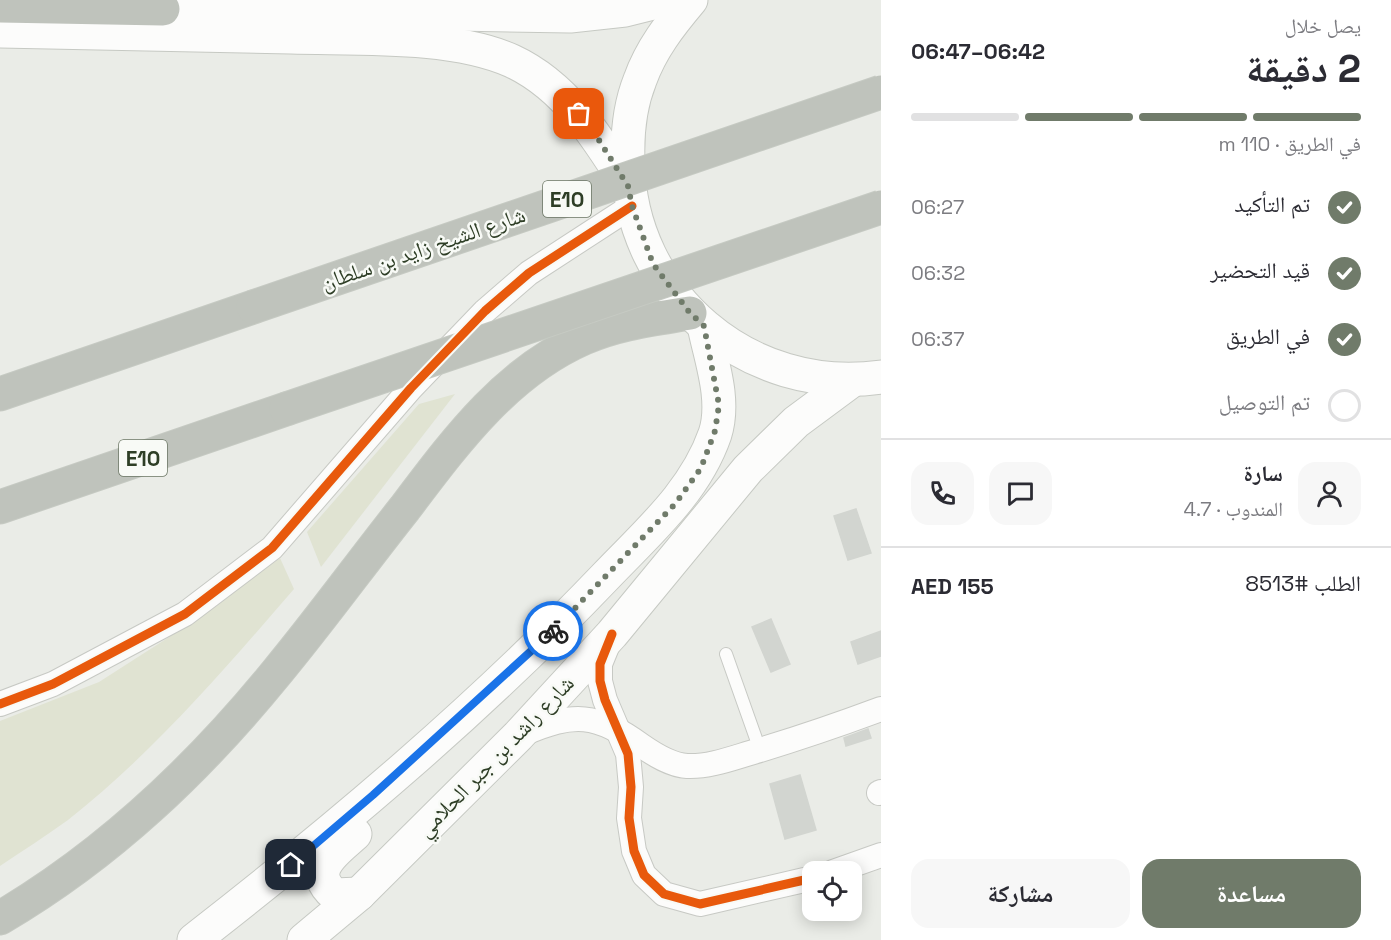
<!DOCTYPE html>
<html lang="ar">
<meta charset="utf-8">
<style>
body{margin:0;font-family:"Space Grotesk","Noto Naskh Arabic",sans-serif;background:#f7f7f7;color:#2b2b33;direction:rtl;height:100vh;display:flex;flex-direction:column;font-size:22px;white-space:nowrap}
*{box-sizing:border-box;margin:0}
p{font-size:20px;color:#7c7c81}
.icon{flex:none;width:33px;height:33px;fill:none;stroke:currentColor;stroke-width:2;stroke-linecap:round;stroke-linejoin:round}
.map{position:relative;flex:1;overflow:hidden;direction:ltr}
.drawer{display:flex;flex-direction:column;background:#fff;width:510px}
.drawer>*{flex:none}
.controls{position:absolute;left:802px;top:861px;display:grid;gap:12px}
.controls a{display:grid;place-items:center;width:60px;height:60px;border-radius:12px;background:#fff;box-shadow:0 3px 15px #0003;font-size:30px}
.pin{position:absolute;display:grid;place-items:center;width:51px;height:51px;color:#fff;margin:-26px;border-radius:12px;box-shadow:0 3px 9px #0006}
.courier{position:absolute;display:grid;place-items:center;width:60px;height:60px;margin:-30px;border:4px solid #1a73e8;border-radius:50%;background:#fff;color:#222;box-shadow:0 2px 8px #0007}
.summary em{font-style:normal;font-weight:700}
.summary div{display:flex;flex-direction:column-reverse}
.summary{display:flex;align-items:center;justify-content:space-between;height:102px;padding:0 30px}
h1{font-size:39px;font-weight:700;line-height:45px}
.bar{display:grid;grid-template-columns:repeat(4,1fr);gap:9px 6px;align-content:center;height:72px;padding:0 30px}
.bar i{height:8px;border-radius:4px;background:#e1e1e2}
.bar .active{background:#707b6a}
.bar p{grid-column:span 4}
.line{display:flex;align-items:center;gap:15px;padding:0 30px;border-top:2px solid #e1e1e2}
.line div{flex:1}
.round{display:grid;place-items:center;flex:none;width:63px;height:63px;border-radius:18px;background:#f7f7f7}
ol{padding:0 30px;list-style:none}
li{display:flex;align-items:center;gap:18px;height:66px}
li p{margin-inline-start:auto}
li .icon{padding:6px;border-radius:50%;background:#707b6a;color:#fff;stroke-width:4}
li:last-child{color:#7c7c81}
li i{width:33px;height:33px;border:3px solid #e1e1e2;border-radius:50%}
.primary-button{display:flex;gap:12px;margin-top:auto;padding:12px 30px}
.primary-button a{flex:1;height:69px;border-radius:18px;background:#707b6a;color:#fff;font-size:24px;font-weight:700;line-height:69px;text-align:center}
.primary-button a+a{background:#f7f7f7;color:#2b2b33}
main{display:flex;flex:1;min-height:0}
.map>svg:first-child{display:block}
.green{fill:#e0e3d2}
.building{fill:#d2d5d0;stroke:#d2d5d0;stroke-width:1.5}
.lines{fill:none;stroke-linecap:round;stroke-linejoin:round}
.service-casing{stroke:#c7c9c4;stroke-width:14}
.minor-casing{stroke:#c7c9c4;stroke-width:26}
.secondary-casing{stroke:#c6c9c3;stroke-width:35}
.motorway-casing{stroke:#c6cac3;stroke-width:35}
.service{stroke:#fcfcfb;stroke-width:12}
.minor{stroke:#fcfcfb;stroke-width:24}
.secondary{stroke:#fcfcfb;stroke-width:33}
.motorway{stroke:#bfc3bc;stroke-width:33}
.motorway-bridge-casing{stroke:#c6cac3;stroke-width:35;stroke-linecap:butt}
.motorway-bridge{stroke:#bfc3bc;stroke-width:33}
.cycleway-casing{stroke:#f8faf6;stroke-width:13}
.cycleway{stroke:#e8590c;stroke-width:9}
.done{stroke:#707b6a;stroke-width:6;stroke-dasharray:0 10.8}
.route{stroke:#1a73e8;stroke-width:8}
.labels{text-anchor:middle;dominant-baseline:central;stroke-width:5;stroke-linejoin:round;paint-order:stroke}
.shield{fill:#f8faf6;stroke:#6b7664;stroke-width:1.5}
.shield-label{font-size:21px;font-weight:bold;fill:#2e3e26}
.street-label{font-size:22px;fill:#2e3e26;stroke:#f8faf6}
</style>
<main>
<section class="drawer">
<div class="summary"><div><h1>2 دقيقة</h1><p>يصل خلال</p></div><em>06:42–06:47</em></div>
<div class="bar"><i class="active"></i><i class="active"></i><i class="active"></i><i></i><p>في الطريق · 110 m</p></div>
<ol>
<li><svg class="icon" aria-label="check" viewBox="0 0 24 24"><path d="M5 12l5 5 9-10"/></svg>تم التأكيد<p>06:27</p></li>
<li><svg class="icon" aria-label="check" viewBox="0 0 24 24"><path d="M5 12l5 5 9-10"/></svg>قيد التحضير<p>06:32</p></li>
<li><svg class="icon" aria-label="check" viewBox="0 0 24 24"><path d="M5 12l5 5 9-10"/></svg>في الطريق<p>06:37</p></li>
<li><i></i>تم التوصيل</li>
</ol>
<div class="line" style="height:108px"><a class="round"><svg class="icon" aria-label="person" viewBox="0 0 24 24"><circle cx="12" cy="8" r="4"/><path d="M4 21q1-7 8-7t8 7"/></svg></a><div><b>سارة</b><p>المندوب · 4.7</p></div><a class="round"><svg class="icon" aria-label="chat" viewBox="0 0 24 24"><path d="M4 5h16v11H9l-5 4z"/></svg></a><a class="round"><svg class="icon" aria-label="phone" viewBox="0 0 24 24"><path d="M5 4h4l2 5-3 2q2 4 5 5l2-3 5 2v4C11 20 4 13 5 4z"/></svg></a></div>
<div class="line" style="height:78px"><div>الطلب #8513</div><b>AED 155</b></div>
<div class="primary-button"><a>مساعدة</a><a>مشاركة</a></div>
</section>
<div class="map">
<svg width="881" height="940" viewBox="0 0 881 940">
<rect width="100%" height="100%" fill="#eaece7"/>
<!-- green -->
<g class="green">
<path d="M455,394L321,567L307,532L419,404Z"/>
<path d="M280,558L294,589C224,670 153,753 68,820C46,836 22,851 0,866V721L99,682L177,632Z"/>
</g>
<!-- building -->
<g class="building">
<path d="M856,509L871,553L848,560L834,516Z"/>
<path d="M771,619L790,664L771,672L752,627Z"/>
<path d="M881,631V656L858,664L851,642Z"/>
<path d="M868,729L871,738L846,746L844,738Z"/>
<path d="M800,775L816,830L785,839L770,784Z"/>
</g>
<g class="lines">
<defs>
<path id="service" d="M726,654L760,750"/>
<g id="minor">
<path d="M609,642L600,664V681L605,700L628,754L631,787L629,818L634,851L644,875L664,894L700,904L813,878"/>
<path d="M0,704L53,684L185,614L272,548L411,388L485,311L529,273L632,206"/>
<path d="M523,734C574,712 596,713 642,746C655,755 671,765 687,766C708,767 730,759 750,753C794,740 838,725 881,709"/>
<path d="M879,793L881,792"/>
<path d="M833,872L881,855"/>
</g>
<g id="secondary">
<path d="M691,0C670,25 651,49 640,80C630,105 627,134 628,161C629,295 749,396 881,377"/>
<path d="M163,9L570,16L625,10L665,0"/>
<path d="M0,31C97,33 194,35 291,37C357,39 452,34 512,61C566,86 598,138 628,186"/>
<path d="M355,834C335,852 306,871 335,895L359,894"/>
<path d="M194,940C338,828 479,709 606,576C647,533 695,492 715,434C726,400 711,360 704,326"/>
<path d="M304,940L359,894L518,736L612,634L748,469L796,422L850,382"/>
</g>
<g id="motorway">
<path d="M0,6L163,9"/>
<path d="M0,394L253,307"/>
<path d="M0,507L286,409"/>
<path d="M0,918C109,854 198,769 277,672C321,619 362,562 405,508C455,442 506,372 584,338C618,323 654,319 690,313"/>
</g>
</defs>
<!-- service casing -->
<use href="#service" class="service-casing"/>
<!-- minor casing -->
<use href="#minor" class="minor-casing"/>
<!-- secondary casing -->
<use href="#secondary" class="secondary-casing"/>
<!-- motorway casing -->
<use href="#motorway" class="motorway-casing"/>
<!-- service -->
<use href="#service" class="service"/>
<!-- minor -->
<use href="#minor" class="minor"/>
<!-- secondary -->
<use href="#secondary" class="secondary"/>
<!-- motorway -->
<use href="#motorway" class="motorway"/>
<defs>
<g id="motorway-bridge">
<path d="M253,307L881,92"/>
<path d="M286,409L881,207"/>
</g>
</defs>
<!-- motorway-bridge casing -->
<use href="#motorway-bridge" class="motorway-bridge-casing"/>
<!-- motorway-bridge -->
<use href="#motorway-bridge" class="motorway-bridge"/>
<defs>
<g id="cycleway">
<path d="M612,634L600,664V681L605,700L628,754L631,787L629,818L634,851L644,875L664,894L700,904L813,878"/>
<path d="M0,704L53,684L185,614L272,548L411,388L485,311L529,273L632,206"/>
</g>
</defs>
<!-- cycleway casing -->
<use href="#cycleway" class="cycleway-casing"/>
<!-- cycleway -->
<use href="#cycleway" class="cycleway"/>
</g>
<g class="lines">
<!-- done -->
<path class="done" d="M553,631L675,504L701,468L715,431L719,405L704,326L690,313L653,264L632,206L628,186L590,126L579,114"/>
<!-- route -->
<path class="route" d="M291,865L373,795L553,631"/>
</g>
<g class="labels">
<!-- shield labels -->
<g class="shield">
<rect x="543" y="181" width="48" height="36" rx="4.5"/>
<rect x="119" y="440" width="48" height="36" rx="4.5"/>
</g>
<g class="shield-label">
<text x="567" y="199">E10</text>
<text x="143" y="458">E10</text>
</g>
<!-- street labels -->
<g class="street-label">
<text transform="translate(423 248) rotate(-19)">شارع الشيخ زايد بن سلطان</text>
<text transform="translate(495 756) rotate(-46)">شارع راشد بن جبر الحلامي</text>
</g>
</g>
</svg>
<div class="controls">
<a><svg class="icon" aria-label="locate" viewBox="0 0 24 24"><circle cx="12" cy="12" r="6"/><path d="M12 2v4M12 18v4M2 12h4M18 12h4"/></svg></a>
</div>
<div class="pin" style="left:579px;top:114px;background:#ea580c"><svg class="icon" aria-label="bag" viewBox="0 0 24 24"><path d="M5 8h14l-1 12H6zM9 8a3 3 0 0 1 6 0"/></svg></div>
<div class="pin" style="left:291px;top:865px;background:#1f2937"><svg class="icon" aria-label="home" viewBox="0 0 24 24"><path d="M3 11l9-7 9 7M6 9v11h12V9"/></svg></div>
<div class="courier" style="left:553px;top:631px"><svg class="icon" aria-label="bike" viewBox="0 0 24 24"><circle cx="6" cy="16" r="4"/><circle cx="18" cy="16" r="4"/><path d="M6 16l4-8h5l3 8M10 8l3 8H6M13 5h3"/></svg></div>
</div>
</main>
